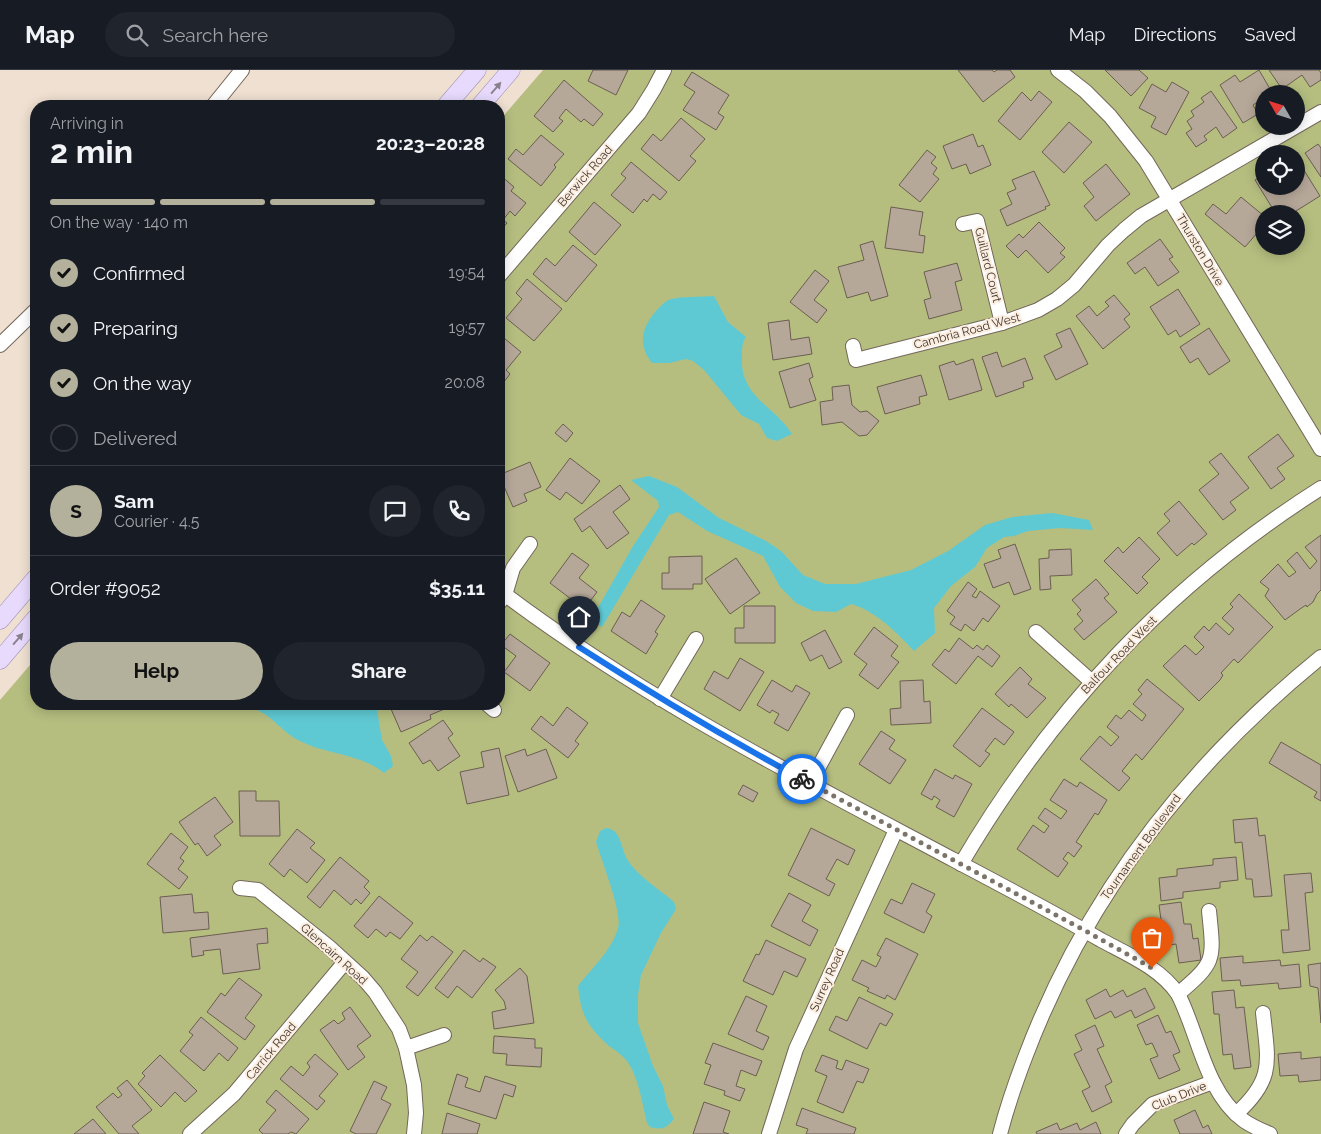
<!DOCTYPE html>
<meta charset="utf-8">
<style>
body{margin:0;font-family:Raleway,sans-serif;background:#20242c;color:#f1f3f6;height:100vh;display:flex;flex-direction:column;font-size:19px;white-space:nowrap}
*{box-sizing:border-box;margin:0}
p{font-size:16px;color:#9ea1a6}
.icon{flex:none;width:28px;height:28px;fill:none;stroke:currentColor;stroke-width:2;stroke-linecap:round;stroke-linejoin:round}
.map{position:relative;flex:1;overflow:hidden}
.drawer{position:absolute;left:30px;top:30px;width:475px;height:610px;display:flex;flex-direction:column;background:#171b24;border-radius:20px;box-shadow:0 2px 12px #0003}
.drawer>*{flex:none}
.needle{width:32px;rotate:309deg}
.buttons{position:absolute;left:1255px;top:15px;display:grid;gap:10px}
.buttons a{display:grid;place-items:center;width:50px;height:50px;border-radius:50%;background:#171b24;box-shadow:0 2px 12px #0003;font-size:25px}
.pin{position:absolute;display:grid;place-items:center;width:42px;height:42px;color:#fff;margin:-51px -21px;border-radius:50% 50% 50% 0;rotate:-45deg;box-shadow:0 0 5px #0007}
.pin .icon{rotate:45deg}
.courier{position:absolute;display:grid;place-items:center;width:50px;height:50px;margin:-25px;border:4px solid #1a73e8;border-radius:50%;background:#fff;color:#222;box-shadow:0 1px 6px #0007}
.head em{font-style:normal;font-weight:700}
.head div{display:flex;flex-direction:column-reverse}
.head{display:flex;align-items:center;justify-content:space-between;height:85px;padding:0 20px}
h1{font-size:32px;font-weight:700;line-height:38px}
.bar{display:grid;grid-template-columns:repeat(4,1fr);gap:8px 5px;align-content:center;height:60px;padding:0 20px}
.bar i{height:6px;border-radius:4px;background:#363941}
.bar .current{background:#b3b19c}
.bar p{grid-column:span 4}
.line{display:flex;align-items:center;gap:12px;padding:0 20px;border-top:1px solid #363941}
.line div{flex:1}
.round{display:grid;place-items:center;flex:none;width:52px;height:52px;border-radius:26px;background:#20242c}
ol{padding:0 20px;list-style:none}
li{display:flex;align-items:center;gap:15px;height:55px}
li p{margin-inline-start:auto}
li .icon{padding:5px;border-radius:50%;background:#b3b19c;color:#111;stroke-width:4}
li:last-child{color:#9ea1a6}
li i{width:28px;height:28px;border:2px solid #363941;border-radius:50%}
.action{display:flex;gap:10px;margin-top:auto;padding:10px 20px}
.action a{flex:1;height:58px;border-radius:30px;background:#b3b19c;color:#111;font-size:20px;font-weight:700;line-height:58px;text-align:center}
.action a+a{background:#20242c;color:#f1f3f6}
header{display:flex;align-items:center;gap:30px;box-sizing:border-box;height:70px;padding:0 25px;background:#171b24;border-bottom:1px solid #363941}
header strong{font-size:24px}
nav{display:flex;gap:28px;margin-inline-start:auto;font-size:18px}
.search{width:350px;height:45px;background:#20242c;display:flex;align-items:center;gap:12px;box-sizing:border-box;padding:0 18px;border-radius:28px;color:#9ea1a6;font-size:19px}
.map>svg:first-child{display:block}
.green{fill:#b5be7f;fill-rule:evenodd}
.water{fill:#5fc9d3}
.building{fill:#b6a899;stroke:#6b5e51}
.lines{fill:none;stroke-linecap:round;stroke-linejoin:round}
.minor-casing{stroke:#746759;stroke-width:16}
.major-casing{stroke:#a191b5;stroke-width:19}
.minor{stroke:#fff;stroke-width:14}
.major{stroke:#e7dafd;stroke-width:18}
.oneway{fill:#8a818d}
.done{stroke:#7c736a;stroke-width:5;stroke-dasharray:0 9}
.route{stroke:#1a73e8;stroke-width:6}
.labels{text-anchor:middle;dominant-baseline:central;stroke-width:4;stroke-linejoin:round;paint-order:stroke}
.street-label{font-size:12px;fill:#3e3832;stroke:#fcedde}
</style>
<header>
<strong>Map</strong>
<div class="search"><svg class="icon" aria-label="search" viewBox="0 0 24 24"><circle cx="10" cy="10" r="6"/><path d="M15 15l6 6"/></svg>Search here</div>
<nav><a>Map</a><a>Directions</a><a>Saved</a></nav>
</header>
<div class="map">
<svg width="1321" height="1064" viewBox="0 0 1321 1064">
<rect width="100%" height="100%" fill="#efe0d1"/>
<!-- green -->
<path class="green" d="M543,0H1321V1064H0V630L36,588V634H499V51ZM1264,24H1296V56H1264ZM1264,84H1296V116H1264ZM1264,144H1296V176H1264Z"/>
<!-- water -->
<g class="water">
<path d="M714,226L728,252L746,267C742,272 742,279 742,285C739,327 774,335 792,364L777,371L767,368L759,354L741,345L704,300L693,291L686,289L669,293H652C637,274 642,257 656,241C660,237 663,233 668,230C679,226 702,227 714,226Z"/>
<path d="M649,406L677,417L719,448L766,471L781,481L803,505L825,514H856L911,500L948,481L985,455L1012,447L1052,443L1089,450L1093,460L1060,458L1028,461L1014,466L1004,467L987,478L975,497L951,516L934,538L935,563L914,581C896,562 876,541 851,534L836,542L813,541L796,533L780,517L763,486L707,461L678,442L669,445L602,557L591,550L633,476L659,437L658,431L631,410Z"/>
<path d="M255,634H376L382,670L391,686L393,696L384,703C360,683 325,685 298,670C282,662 271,644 254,639Z"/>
<path d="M606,758C621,759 621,778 627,789C638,807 658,818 674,832L676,839L661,863L641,905L638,925V953L653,996L663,1016L667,1035L674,1049C665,1059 663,1060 650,1057L647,1053C642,1033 639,1008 627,991C622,985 615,980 609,976C587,956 581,945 578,916C592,898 612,880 618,858C623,844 601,789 596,772L600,761Z"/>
</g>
<!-- building -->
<g class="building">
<path d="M593,0H628L616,25L588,11Z"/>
<path d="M958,0H992L994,2L997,0H1010L1015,7L983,32Z"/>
<path d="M1105,0H1139L1148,8L1131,26Z"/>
<path d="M1259,0L1273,24H1264V33L1261,35L1259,31L1253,35L1258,44L1243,53L1220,15L1235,5L1240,12Z"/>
<path d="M1269,0H1319L1321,3V10L1310,17L1302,5L1282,19Z"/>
<path d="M692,2L729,25L718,43L724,47L716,60L683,40L695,22L684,15Z"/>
<path d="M564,10L603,44L593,56L584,49L581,52L566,39L559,48L563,51L553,62L534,46Z"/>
<path d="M1172,12L1189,22L1166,65L1151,57L1156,47L1139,38L1152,14L1166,22Z"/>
<path d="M1039,21L1052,32L1020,70L998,51L1022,22L1031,31Z"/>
<path d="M1211,21L1237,58L1223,68L1216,57L1204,66L1207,70L1196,77L1186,63L1192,59L1187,51L1194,46L1191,41L1204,32L1201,28Z"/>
<path d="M681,48L705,69L690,86L696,91L679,111L641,79L653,64L661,71Z"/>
<path d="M1069,52L1092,72L1064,103L1042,82Z"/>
<path d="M973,64L978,77L983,75L991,95L970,104L966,94L952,99L943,76Z"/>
<path d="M541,65L564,84L554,95L556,97L541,116L508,89L516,79L523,85Z"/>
<path d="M1318,74L1321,78V107L1305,83Z"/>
<path d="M927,80L936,87L931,93L937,98L933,104L939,109L920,132L899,115Z"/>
<path d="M631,92L667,122L660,130L653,124L647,132L644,129L633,143L611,125L626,108L621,104Z"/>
<path d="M1106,94L1130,124L1096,151L1084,136L1094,127L1083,113Z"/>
<path d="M1302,97L1320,126L1296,141L1298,144L1296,145L1276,144L1255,110L1264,104V116H1296V100Z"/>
<path d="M1034,101L1050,135L1045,137L1046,139L1007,156L1000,140L1012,134L1007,123L1016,119L1012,110Z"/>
<path d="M500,105L514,117L511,121L526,133L515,146L510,141L503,150L507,153L499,162Z"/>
<path d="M1241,127L1264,146V155L1245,177L1205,144L1213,134L1226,144Z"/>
<path d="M594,132L621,155L595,185L569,162Z"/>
<path d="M891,137L923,142L919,165L925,166L923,183L885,178Z"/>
<path d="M1039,152L1065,178L1060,183L1065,187L1048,203L1026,180L1018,188L1006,176L1019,164L1023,168Z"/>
<path d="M1160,169L1173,187L1169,189L1179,202L1158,216L1145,197L1135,204L1127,193Z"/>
<path d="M873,171L888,226L871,231L868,222L847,228L838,197L864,190L860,175Z"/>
<path d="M573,175L597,195L566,232L533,204L546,188L555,196Z"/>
<path d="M957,193L962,210L955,212L962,240L929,249L924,230L931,228L924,202Z"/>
<path d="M815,200L829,211L814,230L827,240L817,253L790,232Z"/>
<path d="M527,209L562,239L534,271L506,248L522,229L516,223Z"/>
<path d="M1178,219L1200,254L1180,267L1176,260L1168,265L1150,237Z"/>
<path d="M1114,225L1130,244L1124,249L1130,257L1103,279L1076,246L1089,236L1097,246L1109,236L1105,232Z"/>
<path d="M789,250L791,270L809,267L812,284L773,290L768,253Z"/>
<path d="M1070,258L1088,294L1056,310L1044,286L1062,277L1056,264Z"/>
<path d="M1209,258L1230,291L1209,305L1198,288L1190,293L1180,277Z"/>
<path d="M499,264L521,282L506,300L510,304L500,317Z"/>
<path d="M997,282L1002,297L1025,288L1033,309L1023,312L1024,317L996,327L982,287Z"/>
<path d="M973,289L982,320L949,330L939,296L954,291L956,295Z"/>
<path d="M809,293L813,307L809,309L816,330L790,338L779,302Z"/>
<path d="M921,305L927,325L919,327L920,334L885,344L877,317Z"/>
<path d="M849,315L852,335L860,342L867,341L879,351L867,365L859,366L842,352L822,355L820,332L833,330L832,317Z"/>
<path d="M563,354L573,363L566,372L555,363Z"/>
<path d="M1278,364L1294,386L1277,398L1285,409L1271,419L1248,387Z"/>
<path d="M1221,383L1249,418L1230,432L1236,440L1223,450L1199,420L1219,404L1209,392Z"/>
<path d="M570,388L600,411L582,434L566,422L560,430L546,420Z"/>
<path d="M530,392L541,417L524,424L527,431L513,437L499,405Z"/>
<path d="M620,415L630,429L613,442L629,463L607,479L590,456L582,462L574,449Z"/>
<path d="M1179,431L1207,464L1194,475L1192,473L1177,486L1157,463L1170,451L1164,444Z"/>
<path d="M1321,465V520L1317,524L1313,532L1307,537L1306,535L1300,539L1285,550L1265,526L1269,519L1260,512L1278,494L1289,507L1296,502L1287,491L1297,482L1310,499L1317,491L1305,477Z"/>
<path d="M1139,467L1160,489L1142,507L1148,513L1137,524L1104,491L1118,477L1123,483Z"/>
<path d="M1015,474L1031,519L1014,525L1009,512L993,518L984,494L1001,488L998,480Z"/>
<path d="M1071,479L1072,505L1050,506L1051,519L1040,520L1039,489L1049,488V480Z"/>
<path d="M572,483L589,495L579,508L597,522L584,539L550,513Z"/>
<path d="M702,486V514H693V519H662V503H669V487Z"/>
<path d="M736,488L760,523L730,544L705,509Z"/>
<path d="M1096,509L1109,524L1104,528L1117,542L1084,570L1074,559L1083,551L1077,544L1081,540L1072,530Z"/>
<path d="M968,512L977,519L972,526L976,528L980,521L1000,536L988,552L983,548L974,561L965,554L961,561L950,554L955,547L947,541Z"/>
<path d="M1239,524L1273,557L1238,593L1234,589L1221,603L1223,605L1220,610L1199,631L1163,596L1185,575L1196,585L1204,577L1194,567L1204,556L1209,561L1216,553L1229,565L1234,559L1222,548L1233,537L1230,534Z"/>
<path d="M641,530L665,546L655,562L658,564L646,584L611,561L622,542L630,547Z"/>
<path d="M744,536H775V573H735V558H744Z"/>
<path d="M874,557L898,576L891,586L899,592L878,619L859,605L867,594L854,584Z"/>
<path d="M825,560L842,592L829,599L822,585L810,591L801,573Z"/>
<path d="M510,564L550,593L530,621L504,602L516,586L501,575Z"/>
<path d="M959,568L973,579L977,575L983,580L987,575L1000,586L992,597L978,586L956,614L932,595L945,579L949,582Z"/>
<path d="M740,588L764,602L740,641L704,619L714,601L728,609Z"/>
<path d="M1020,597L1032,609L1028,614L1046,628L1027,648L1011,634L1009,637L995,624Z"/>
<path d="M1147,609L1184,639L1142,690L1136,684L1122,701L1130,708L1119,721L1080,689L1100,666L1111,676L1119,667L1107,657L1116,645L1121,649L1129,640L1142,651L1146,645L1133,634L1142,624L1138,620Z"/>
<path d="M772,610L792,622L796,615L810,623L788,661L774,653L779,644L772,640L770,643L757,635Z"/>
<path d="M923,610L924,632L930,631L931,653L891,655L890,639L901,638L900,611Z"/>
<path d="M399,634H446L447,638L430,645L431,649L401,662L391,639L399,636Z"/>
<path d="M567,637L588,653L575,671L579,674L568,688L531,659L541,646L553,656Z"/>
<path d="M982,638L1014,662L1004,675L995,668L985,681L990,684L980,697L953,676Z"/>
<path d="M443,650L453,664L448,668L460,686L438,701L430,690L423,694L409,673Z"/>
<path d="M881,661L895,670L889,679L906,690L890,714L859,694Z"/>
<path d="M1281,672L1321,695V731L1314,727L1317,722L1269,693Z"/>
<path d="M499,678L509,725L467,734L460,702L484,697L481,682Z"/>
<path d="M525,679L527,686L546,679L557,708L518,722L505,686Z"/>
<path d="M935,699L953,709L955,705L972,714L954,747L936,737L940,730L934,726L932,730L921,724Z"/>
<path d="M1064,709L1077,717L1080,712L1107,730L1098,745L1095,743L1076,772L1082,776L1074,787L1068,782L1063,789L1068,793L1058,807L1017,779L1033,755L1044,763L1049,756L1038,748L1045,738L1061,749L1067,741L1050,730Z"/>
<path d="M743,715L758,723L753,732L738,724Z"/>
<path d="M239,721H256V731H279L280,766H240Z"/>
<path d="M215,727L233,752L214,766L221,775L207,786L198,773L195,775L179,752Z"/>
<path d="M1257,748L1259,766L1265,765L1272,826L1254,827L1252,809H1246L1242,772L1235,773L1233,750Z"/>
<path d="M811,758L855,780L848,795L837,789L826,809L835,814L829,826L788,805Z"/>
<path d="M297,759L315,773L310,778L325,790L307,813L290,799L284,807L269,794Z"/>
<path d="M171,763L188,777L180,788L184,791L178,799L188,807L179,819L147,794Z"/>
<path d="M340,787L369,811L364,817L370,823L361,834L356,829L351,835L334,820L320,838L307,827Z"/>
<path d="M1236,787L1238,810L1220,812V818L1183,822V828L1161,831L1159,808L1177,806V799L1213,795V789Z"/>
<path d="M1311,803L1313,822L1305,823L1310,880L1283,883L1281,860H1289L1284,805Z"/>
<path d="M912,813L935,824L926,842L932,846L924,863L884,843L891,829L902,834Z"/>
<path d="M789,823L811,835L802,851L818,860L810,876L771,856Z"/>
<path d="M192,824L194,843L208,842L209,859L163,863L160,827Z"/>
<path d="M379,826L413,853L400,869L390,862L386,867L376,859L368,868L354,856Z"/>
<path d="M1181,832L1184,854H1191L1193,869L1198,868L1201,890L1179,893L1176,874L1170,875L1168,857H1162L1159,835Z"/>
<path d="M267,858L268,873L257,874L260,899L223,904L220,879L203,881L204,885L192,887L190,868Z"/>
<path d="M420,865L427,871L432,866L453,882L418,926L406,917L418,902L401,889Z"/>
<path d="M886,868L918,884L895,930L887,925L885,929L867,921L869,918L852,910L862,890L876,897L881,887L877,885Z"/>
<path d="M766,870L806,889L797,907L784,901L773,925L743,911L756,884L759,885Z"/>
<path d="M464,880L480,892L483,888L496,897L472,928L457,916L448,928L435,918Z"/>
<path d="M1243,886V893L1280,890L1281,896L1299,894L1301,917L1279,919L1278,913L1241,916L1240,910L1222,911L1220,888Z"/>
<path d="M1321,893V953L1318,918L1310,916L1308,895Z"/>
<path d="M520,898L527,906L534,953L494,959L492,942L506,939L504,931L495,920Z"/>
<path d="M239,908L262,925L245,948L255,956L245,970L207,942L221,923L225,926Z"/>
<path d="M1145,918L1155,938L1135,948L1131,940L1115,948L1111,941L1095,949L1086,930L1106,919L1110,927L1123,920L1127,927Z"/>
<path d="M1234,920L1236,938L1244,937L1251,997L1234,999L1232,984L1223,985L1219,944H1214L1212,922Z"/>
<path d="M746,926L767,936L756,961L769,967L763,980L728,964Z"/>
<path d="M859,927L893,944L886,956L880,953L867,979L829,960L836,946L847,951Z"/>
<path d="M350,937L371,966L357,976L365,987L348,1000L320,960L334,950L338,954L345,949L342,943Z"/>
<path d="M1158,945L1166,963L1171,961L1180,982L1173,985L1180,1000L1159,1009L1150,989L1158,986L1152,973L1146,975L1137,955Z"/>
<path d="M201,947L238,978L228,991L219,983L204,1001L180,981L193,965L189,962Z"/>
<path d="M1095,955L1104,976L1097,979L1112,1012L1105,1016L1112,1032L1092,1042L1082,1021L1090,1017L1074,984L1082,980L1075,965Z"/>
<path d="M494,966L535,969V978H542L541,997L506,995L507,984L493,983Z"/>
<path d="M713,973L762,991L756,1006L741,1000L736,1016L745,1019L740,1031L724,1025L725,1021L704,1014L711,995L705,993Z"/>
<path d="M1301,982V989L1321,987V1010L1299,1012L1298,1005L1280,1006L1278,984Z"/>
<path d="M315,984L338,1004L319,1026L325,1031L317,1040L280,1009L291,996L303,1006L310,997L307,993Z"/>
<path d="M160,985L197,1021L185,1032L175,1022L161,1037L138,1014L145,1006L142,1003Z"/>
<path d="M822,985L838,991L836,998L842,1000L846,990L869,999L863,1013L857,1011L843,1043L817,1032L827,1006L815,1001Z"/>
<path d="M457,1004L468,1008L465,1017L480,1022L485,1006L516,1016L513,1027L504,1024L496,1049L448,1034Z"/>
<path d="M127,1010L152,1040L132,1056L139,1064H119L96,1037L113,1023L118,1028L122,1025L117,1018Z"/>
<path d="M374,1011L387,1017L381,1029L391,1034L376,1064H356L350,1061Z"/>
<path d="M276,1020L309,1049L296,1064L291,1062L288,1064H263L259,1060L276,1040L266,1032Z"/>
<path d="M704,1032L730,1041L723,1062L729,1064H693Z"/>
<path d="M802,1038L856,1058L854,1064H806L808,1059L796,1055Z"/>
<path d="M1195,1040L1203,1058L1208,1055L1212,1064H1180L1174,1050Z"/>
<path d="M447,1043L480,1054L477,1064H442Z"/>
<path d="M93,1049L106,1064H74Z"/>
<path d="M1096,1052L1101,1064H1037L1036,1062L1057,1053L1060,1060L1077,1053L1080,1060Z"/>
</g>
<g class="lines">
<defs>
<g id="minor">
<path d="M1058,0L1085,21L1110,46L1146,91L1321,379"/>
<path d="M213,36L242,0"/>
<path d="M963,154L977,151L1002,253"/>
<path d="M499,206L639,43L654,19L664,0"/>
<path d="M0,275L36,240"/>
<path d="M853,276L856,290L1002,253L1038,240L1057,229L1074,215L1108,175L1124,160L1141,146L1321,42"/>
<path d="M499,520C640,627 798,707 954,790C1003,816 1053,842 1101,870C1129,885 1160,898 1178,924C1199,965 1205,1021 1243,1050C1251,1056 1261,1060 1270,1064"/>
<path d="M499,533L505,525L513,498L530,474"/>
<path d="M1036,562L1092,612"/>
<path d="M660,629L696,569"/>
<path d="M487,634L494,640"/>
<path d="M810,713L847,645"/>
<path d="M961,794C1053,638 1168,515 1321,418"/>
<path d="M240,818L258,820L329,877L363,908L375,922L399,959L406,978L414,1015L416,1043L414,1064"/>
<path d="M1178,924C1216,892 1214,890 1209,841"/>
<path d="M406,978L444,965"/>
<path d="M1236,1044C1275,1009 1268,991 1263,943"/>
<path d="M190,1064L234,1024L345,892"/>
<path d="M769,1064L796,979L896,760"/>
<path d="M1000,1064C1007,1037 1016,1011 1026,985C1087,824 1188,695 1321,587"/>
<path d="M1126,1064L1133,1054L1153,1034L1213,1012"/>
</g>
<g id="major">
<path d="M446,36L477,0"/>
<path d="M480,36L511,0"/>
<path d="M0,550L36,508"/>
<path d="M0,590L36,548"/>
</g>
</defs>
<!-- minor casing -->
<use href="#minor" class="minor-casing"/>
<!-- major casing -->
<use href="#major" class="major-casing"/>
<!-- minor -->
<use href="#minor" class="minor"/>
<!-- major -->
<use href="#major" class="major"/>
</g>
<!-- one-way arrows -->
<defs><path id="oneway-solid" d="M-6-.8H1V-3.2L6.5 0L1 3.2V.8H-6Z" transform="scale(1.25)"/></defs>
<g class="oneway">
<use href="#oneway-solid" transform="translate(496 18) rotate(-49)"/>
<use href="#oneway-solid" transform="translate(18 569) rotate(-49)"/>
</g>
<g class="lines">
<!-- done -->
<path class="done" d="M802,709L1084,860L1152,898"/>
<!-- route -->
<path class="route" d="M579,577C652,624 726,668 802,709"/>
</g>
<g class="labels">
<!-- street labels -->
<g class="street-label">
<text transform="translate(585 106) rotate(-49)">Berwick Road</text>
<text transform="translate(1200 180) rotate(59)">Thurston Drive</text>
<text transform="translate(988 195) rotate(76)">Guillard Court</text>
<text transform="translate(967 261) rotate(-15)">Cambria Road West</text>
<text transform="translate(1119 585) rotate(-46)">Balfour Road West</text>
<text transform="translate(1141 777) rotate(-54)">Tournament Boulevard</text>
<text transform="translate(334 884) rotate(42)">Glencairn Road</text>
<text transform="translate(827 910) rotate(-66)">Surrey Road</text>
<text transform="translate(271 981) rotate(-50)">Carrick Road</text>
<text transform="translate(1179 1026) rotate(-22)">Club Drive</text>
</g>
</g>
</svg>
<div class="buttons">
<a><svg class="needle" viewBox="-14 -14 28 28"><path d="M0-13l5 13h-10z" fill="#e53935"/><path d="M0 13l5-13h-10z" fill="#9ea1a6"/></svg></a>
<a><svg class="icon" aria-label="locate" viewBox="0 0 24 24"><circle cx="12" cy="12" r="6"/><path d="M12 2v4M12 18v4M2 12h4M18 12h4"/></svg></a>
<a><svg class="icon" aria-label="layers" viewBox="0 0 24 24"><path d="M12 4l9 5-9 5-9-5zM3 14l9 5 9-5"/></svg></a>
</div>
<div class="pin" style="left:1152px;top:898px;background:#ea580c"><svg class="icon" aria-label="bag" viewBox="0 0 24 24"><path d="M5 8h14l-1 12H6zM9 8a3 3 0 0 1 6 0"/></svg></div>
<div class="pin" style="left:579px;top:577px;background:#1f2937"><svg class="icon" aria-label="home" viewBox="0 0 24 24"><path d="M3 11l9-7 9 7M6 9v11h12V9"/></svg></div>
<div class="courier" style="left:802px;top:709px"><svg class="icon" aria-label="bike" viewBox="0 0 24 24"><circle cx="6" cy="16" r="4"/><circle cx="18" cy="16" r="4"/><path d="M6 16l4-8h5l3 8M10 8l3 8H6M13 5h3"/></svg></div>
<section class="drawer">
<div class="head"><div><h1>2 min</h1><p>Arriving in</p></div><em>20:23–20:28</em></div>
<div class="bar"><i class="current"></i><i class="current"></i><i class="current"></i><i></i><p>On the way · 140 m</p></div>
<ol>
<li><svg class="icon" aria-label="check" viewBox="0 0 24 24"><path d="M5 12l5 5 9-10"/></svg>Confirmed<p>19:54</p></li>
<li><svg class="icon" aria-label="check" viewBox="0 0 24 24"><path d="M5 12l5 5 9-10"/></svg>Preparing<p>19:57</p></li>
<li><svg class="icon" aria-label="check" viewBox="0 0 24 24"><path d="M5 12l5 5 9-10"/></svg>On the way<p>20:08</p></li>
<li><i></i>Delivered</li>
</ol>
<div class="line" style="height:90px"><b class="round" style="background:#b3b19c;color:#111">S</b><div><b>Sam</b><p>Courier · 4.5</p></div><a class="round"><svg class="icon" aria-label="chat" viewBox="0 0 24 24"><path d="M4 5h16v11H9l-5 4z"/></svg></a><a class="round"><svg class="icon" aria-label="phone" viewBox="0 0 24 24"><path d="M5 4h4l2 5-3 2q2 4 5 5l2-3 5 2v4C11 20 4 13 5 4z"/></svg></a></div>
<div class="line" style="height:65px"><div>Order #9052</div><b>$35.11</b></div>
<div class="action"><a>Help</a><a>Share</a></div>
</section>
</div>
